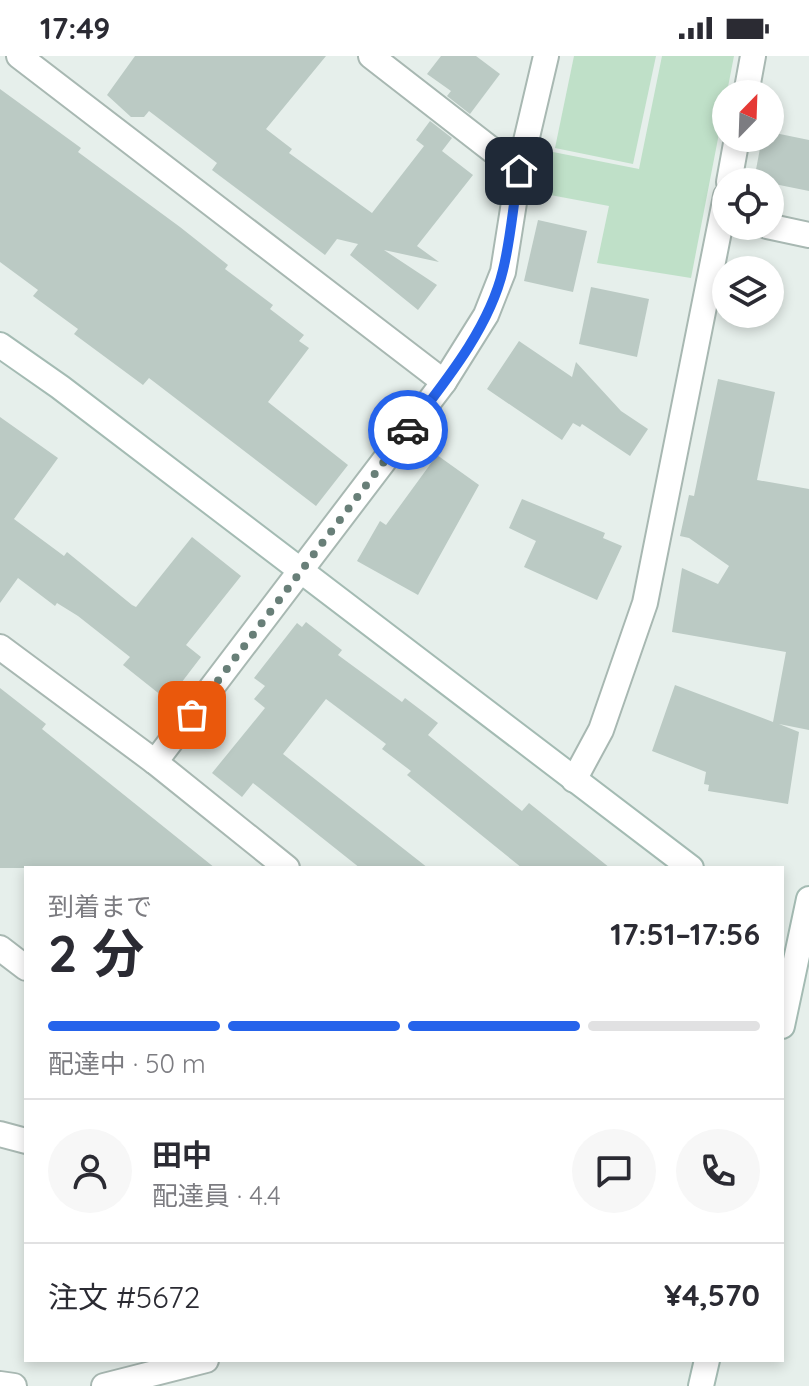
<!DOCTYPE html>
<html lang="ja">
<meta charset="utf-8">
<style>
body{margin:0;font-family:Quicksand,"Noto Sans JP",sans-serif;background:#f7f7f7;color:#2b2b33;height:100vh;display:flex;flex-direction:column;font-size:30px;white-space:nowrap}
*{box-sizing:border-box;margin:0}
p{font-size:26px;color:#7c7c81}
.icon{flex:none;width:44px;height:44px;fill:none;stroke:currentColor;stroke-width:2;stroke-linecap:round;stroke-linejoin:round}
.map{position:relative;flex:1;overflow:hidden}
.panel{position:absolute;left:24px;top:810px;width:760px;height:496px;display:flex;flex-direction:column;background:#fff;border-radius:0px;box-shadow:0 4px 12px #0003}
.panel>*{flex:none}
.needle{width:52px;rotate:23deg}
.tools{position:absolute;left:712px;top:24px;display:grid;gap:16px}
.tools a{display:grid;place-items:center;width:72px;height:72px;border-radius:50%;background:#fff;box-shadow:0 4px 12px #0003;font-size:40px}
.pin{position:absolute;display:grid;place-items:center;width:68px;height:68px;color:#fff;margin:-34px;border-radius:16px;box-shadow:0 4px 12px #0006}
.courier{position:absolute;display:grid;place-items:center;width:80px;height:80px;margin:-40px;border:6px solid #2563eb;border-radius:50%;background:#fff;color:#222;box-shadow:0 2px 10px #0007}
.overview em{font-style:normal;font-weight:700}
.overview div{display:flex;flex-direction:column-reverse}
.overview{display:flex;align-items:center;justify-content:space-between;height:136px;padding:0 24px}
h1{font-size:52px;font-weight:700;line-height:60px}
.bar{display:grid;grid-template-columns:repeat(4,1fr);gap:12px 8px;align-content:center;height:96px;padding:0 24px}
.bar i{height:10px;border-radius:6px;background:#e1e1e2}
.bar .on{background:#2563eb}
.bar p{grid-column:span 4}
.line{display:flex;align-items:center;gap:20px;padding:0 24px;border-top:2px solid #e1e1e2}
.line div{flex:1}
.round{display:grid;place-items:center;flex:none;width:84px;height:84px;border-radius:42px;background:#f7f7f7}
.status{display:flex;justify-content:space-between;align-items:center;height:56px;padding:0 40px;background:#fff;direction:ltr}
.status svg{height:22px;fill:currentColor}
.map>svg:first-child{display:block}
.green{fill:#bfe0c8}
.building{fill:#bbcac4}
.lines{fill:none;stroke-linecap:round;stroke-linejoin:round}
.street-casing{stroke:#a8b8b2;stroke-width:28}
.secondary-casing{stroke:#a4bbb3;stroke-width:28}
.street{stroke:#fff;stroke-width:24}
.secondary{stroke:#fff;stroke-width:24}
.done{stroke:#687f78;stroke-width:8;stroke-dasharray:0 14.4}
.route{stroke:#2563eb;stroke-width:10}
</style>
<div class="status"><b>17:49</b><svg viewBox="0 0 49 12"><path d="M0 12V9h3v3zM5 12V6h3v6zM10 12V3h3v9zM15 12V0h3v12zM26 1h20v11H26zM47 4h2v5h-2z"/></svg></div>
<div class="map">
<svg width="809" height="1330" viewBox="0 0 809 1330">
<rect width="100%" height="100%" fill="#e6efeb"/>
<!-- green -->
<g class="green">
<path d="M574,0H656L633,108L555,92Z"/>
<path d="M662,0H734L691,222L597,207L609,150L545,138L553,96L639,113Z"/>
</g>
<!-- building -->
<g class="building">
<path d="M135,0H326L266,73L292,93L289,97L372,157L424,90L416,84L430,65L452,82L442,95L473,119L417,190L439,206L384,194L437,229L418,254L350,199L358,188L337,183L325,199L212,114L217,107L149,55L144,61H131L107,39Z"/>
<path d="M441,0H476L500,18L470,58L447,40L451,35L427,18Z"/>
<path d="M0,33L81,92L78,96L180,171L228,209L225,213L273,249L270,253L304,279L299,285L309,292L268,346L348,409L316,450L149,322L143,329L74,278L78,273L33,240L38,234L0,206Z"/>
<path d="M770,76L809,84V135L754,124L762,82H770Z"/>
<path d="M538,164L587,175L573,236L524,225Z"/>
<path d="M591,231L649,243L637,301L579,288Z"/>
<path d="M519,285L572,321L576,306L621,355L648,373L630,400L582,368L580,371L573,367L562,384L487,333Z"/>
<path d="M718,323L775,336L757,424L809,433V674L779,668L799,676L788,748L708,735L709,729L704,728L706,716L652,695L675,629L773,666L786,596L672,576L682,512L718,528L729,510L689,482L680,480L689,439L694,440Z"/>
<path d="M0,361L58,402L14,463L64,500L67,496L132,549L136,551L192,481L241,520L186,589L201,601L175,635L170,631L162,640L123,609L130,601L78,560L57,547L55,550L18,522L0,547Z"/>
<path d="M437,399L479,429L418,539L357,505L380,465L386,469Z"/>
<path d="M522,443L605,477L603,482L622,490L597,544L524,511L536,485L509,472Z"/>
<path d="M306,566L342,594L338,599L402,646L405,642L438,667L428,679L522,755L529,747L610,812H522L407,719L411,715L382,693L386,688L326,643L283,698L428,812H360L253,727L242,741L212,717L265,652L254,643L265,630L254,622L297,567L302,571Z"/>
<path d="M0,632L46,668L42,673L215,812H0Z"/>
</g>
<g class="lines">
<defs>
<g id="street">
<path d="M19,0L444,326"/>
<path d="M371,0L519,115"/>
<path d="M746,38L753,0"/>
<path d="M729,126L737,82"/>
<path d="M767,170L809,179"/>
<path d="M0,591L155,706L287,812"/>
<path d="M155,706L444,326L486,259L503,216L519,115L546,0"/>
<path d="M574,724L601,674L645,547L726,140"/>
<path d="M0,892L26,912"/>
<path d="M0,1078L26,1085"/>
<path d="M0,1328L14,1330"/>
<path d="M104,1330L206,1304"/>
</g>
<g id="secondary">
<path d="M0,289L60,331L691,812"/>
<path d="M782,970L809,843"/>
<path d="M701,1330L707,1304"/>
</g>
</defs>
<!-- street casing -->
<use href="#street" class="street-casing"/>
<!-- secondary casing -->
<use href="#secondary" class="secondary-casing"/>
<!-- street -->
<use href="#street" class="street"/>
<!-- secondary -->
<use href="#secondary" class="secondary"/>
</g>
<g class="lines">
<!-- done -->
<path class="done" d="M192,659L408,374"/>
<!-- route -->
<path class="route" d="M408,374C444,327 489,273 503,214C511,182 513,148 519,115"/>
</g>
</svg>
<div class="tools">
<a><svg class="needle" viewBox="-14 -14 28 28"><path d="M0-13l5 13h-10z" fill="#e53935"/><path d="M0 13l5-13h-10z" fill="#7c7c81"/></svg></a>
<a><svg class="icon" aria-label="locate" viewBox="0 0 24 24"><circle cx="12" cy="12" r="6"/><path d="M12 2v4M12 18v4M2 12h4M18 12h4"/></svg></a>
<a><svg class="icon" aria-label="layers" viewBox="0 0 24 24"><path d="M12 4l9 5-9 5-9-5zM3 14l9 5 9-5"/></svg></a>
</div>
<div class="pin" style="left:192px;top:659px;background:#ea580c"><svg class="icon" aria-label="bag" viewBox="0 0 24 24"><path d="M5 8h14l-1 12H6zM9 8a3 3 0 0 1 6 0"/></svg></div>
<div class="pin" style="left:519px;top:115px;background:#1f2937"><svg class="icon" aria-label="home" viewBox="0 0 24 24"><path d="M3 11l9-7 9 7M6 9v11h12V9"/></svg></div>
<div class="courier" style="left:408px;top:374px"><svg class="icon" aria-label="car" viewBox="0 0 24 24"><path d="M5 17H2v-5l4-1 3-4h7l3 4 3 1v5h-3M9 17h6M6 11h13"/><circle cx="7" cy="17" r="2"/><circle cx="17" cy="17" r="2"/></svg></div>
<section class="panel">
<div class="overview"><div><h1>2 分</h1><p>到着まで</p></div><em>17:51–17:56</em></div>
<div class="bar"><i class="on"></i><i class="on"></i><i class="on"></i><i></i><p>配達中 · 50 m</p></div>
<div class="line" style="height:144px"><a class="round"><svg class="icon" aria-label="person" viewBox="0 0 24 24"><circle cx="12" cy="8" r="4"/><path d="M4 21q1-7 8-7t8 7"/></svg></a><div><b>田中</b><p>配達員 · 4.4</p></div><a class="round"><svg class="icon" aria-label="chat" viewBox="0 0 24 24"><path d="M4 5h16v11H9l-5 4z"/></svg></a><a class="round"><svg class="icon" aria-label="phone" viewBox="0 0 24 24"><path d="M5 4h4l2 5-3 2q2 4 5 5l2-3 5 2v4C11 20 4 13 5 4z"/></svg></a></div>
<div class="line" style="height:104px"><div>注文 #5672</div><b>¥4,570</b></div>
</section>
</div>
